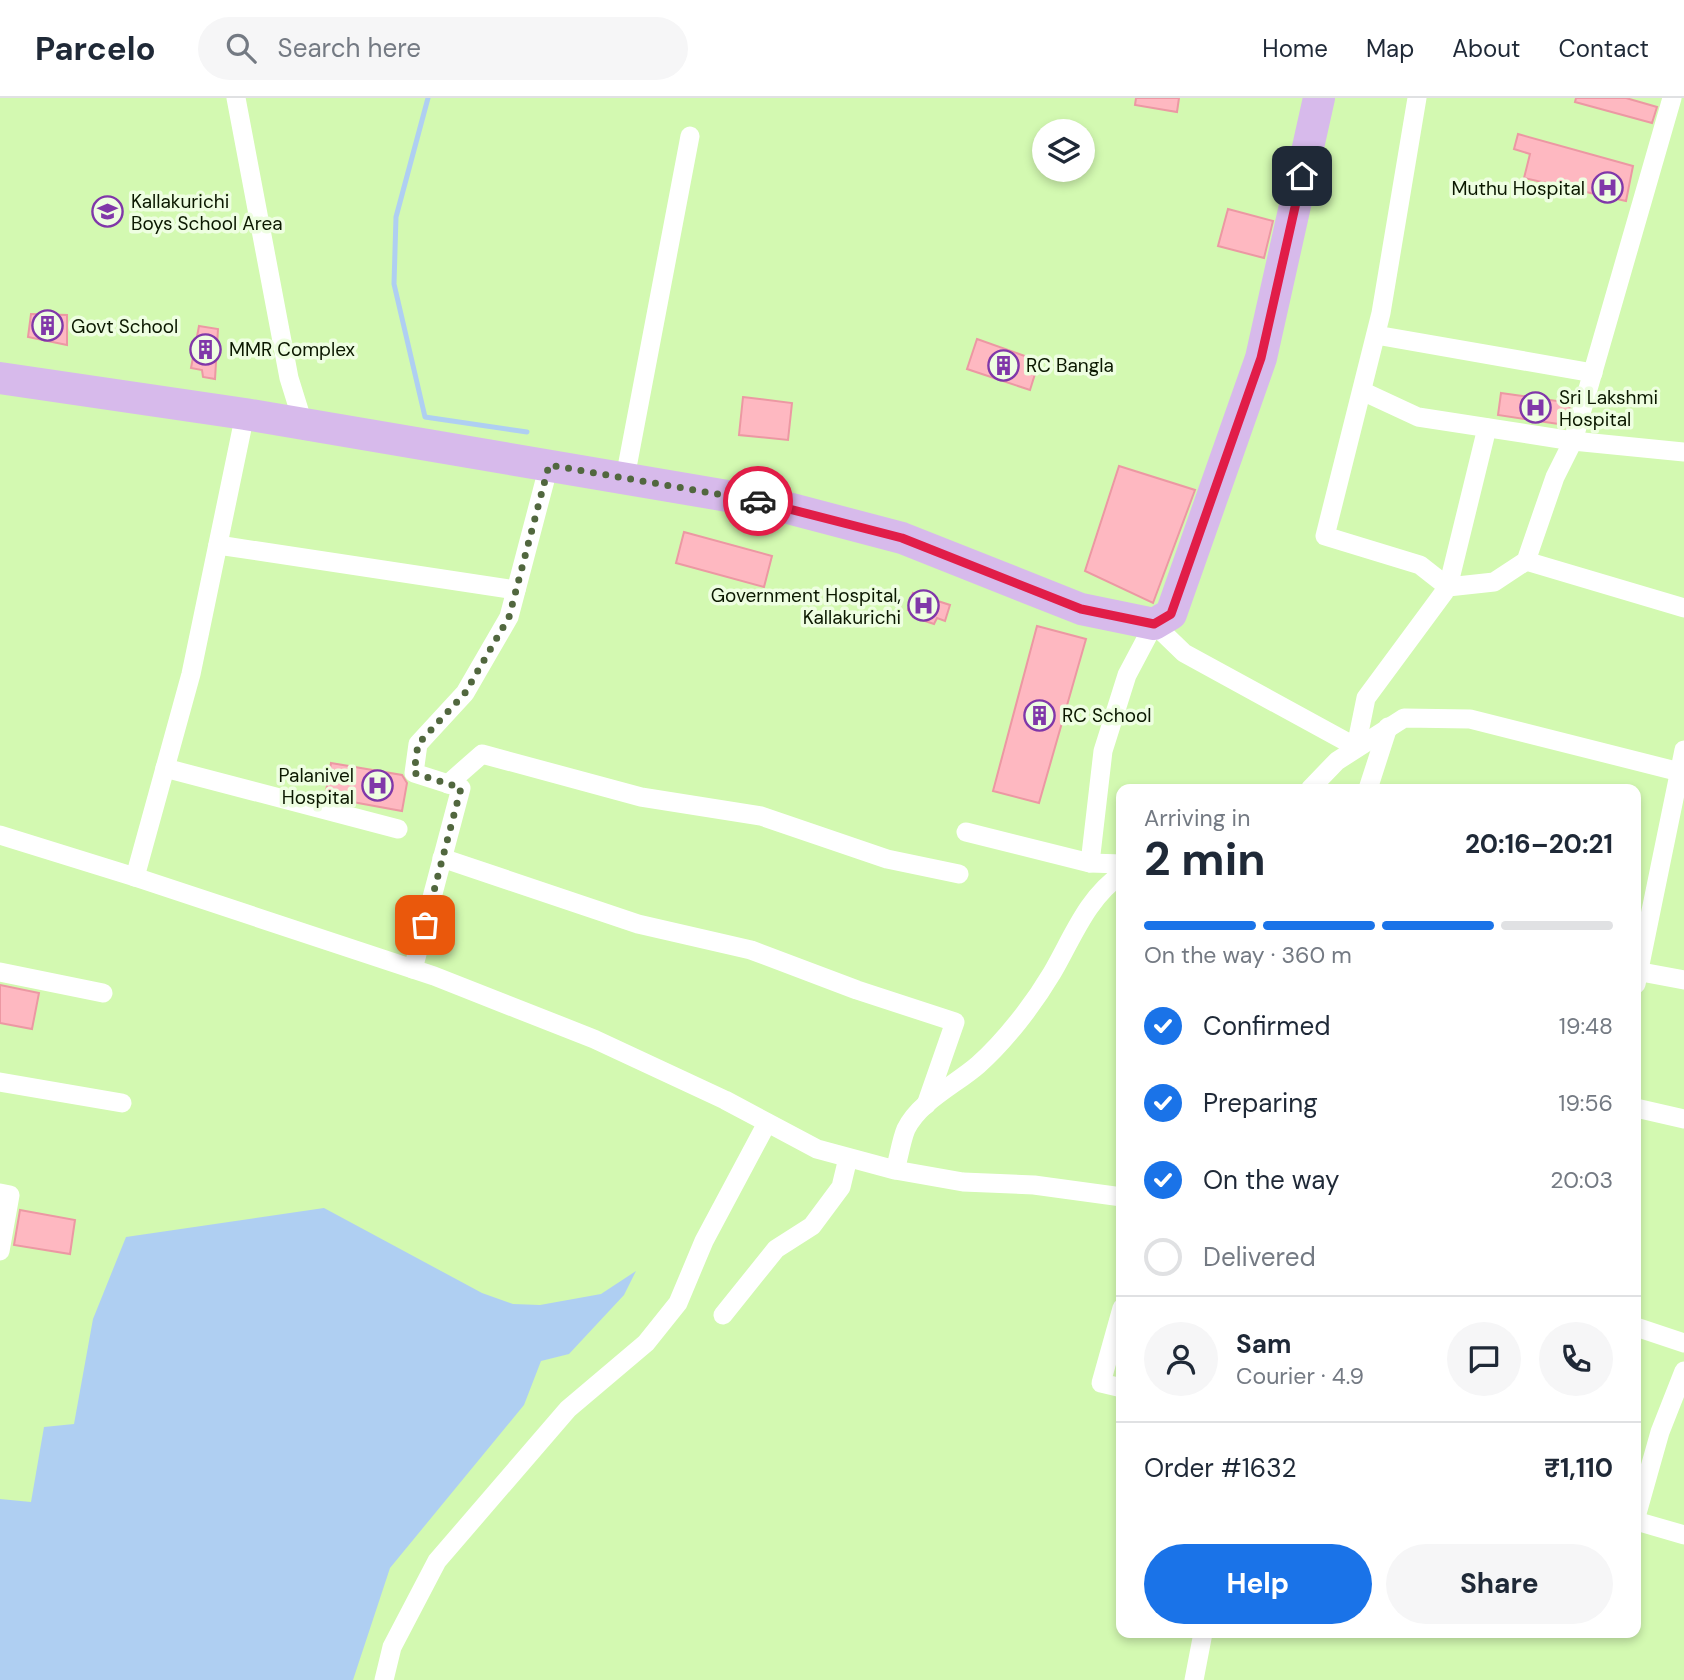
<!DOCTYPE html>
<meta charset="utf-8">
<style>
body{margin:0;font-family:"DM Sans",sans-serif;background:#f6f6f7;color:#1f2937;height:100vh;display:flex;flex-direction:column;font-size:26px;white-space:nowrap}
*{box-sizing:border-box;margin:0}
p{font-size:23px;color:#747a83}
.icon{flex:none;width:38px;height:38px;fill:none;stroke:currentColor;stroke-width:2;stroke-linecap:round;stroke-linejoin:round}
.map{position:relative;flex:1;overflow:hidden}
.side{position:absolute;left:1116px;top:686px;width:525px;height:854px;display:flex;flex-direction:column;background:#fff;border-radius:14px;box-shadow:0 4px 10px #0003}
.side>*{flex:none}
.buttons{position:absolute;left:1032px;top:21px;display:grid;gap:14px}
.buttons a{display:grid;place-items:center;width:63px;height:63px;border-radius:50%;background:#fff;box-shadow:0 4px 10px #0003;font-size:35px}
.pin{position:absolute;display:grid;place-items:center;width:60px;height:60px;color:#fff;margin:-30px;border-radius:14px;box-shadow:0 4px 10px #0006}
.courier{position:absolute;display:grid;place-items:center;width:70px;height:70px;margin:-35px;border:5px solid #e11d48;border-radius:50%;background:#fff;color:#222;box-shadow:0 2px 9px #0007}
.summary em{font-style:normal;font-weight:700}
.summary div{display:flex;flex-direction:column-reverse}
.summary{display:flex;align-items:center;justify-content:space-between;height:119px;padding:0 28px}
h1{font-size:46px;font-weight:700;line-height:52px}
.bar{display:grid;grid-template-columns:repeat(4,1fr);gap:10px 7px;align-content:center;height:84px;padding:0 28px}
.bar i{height:9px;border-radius:5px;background:#e0e1e3}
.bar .on{background:#1a73e8}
.bar p{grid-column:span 4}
.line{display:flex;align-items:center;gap:18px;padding:0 28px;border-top:2px solid #e0e1e3}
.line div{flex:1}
.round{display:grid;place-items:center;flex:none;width:74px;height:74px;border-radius:37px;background:#f6f6f7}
ol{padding:0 28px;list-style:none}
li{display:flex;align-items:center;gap:21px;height:77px}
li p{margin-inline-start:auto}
li .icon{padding:7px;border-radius:50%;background:#1a73e8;color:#fff;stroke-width:4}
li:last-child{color:#747a83}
li i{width:38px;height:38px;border:4px solid #e0e1e3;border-radius:50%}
.button{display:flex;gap:14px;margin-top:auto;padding:14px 28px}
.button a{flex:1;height:80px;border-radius:42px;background:#1a73e8;color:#fff;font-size:28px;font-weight:700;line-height:80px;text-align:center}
.button a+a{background:#f6f6f7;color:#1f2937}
header{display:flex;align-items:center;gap:42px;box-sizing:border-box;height:98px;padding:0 35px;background:#fff;border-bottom:2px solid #e0e1e3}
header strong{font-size:33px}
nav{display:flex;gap:38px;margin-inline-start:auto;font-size:24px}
.search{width:490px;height:63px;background:#f6f6f7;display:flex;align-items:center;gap:18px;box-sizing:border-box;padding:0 24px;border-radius:38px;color:#747a83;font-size:26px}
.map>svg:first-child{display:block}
.water{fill:#afcff2}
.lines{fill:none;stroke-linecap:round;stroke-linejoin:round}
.stream{stroke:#afcff2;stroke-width:5}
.building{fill:#feb8c1;stroke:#ec98a3;stroke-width:2}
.street{stroke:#fff;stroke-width:19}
.primary{stroke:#d7baeb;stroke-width:32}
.done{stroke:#51673e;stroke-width:7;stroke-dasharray:0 12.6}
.route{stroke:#e11d48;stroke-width:9}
.labels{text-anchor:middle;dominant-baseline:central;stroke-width:7;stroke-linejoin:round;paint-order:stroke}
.poi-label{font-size:19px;fill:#0b1800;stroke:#eefee1;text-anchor:start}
</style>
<header>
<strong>Parcelo</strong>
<div class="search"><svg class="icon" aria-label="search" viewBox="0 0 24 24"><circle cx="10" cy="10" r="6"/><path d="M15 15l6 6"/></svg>Search here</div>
<nav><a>Home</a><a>Map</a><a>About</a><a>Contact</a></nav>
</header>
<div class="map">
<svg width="1684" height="1582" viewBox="0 0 1684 1582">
<rect width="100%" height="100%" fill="#d3f9b1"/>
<!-- water -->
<path class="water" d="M324,1110L482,1195L513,1206L540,1207L601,1196L636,1173L624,1197L569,1256L541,1263L524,1307L390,1470L353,1582H0V1401L31,1404L44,1329L74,1326L93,1221L126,1139Z"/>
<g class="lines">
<!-- stream -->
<path class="stream" d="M428,0L396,119L394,186L425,319L527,334"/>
</g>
<!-- building -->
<g class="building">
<path d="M1136,0H1179L1177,14L1135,7Z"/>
<path d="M1576,0H1626L1657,9L1652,25L1575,4Z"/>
<path d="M1518,36L1633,68L1626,103L1524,80L1530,56L1514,51Z"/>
<path d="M1228,111L1273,123L1264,160L1218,148Z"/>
<path d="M31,216L67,217V247L28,239Z"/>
<path d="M199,228L218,231L215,281L203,279L202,272L191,270Z"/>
<path d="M977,241L1039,263L1030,292L967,271Z"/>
<path d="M1501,295L1571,305L1565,327L1498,317Z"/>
<path d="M743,299L792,305L788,342L739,337Z"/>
<path d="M1119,368L1195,392L1153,505L1085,473Z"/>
<path d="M684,434L772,458L764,489L676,465Z"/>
<path d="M913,495L950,507L945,523L937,520L934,526L913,519L914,514L908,512Z"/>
<path d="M1037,528L1086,541L1039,705L993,693Z"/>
<path d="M331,665L402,677L407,685L402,713L325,699Z"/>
<path d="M0,887L39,895L32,931L0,925Z"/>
<path d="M20,1112L75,1122L70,1156L14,1147Z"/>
</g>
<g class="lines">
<!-- street -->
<g class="street">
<path d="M236,0L289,280L303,325"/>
<path d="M1417,0L1381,215L1325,438L1420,467L1448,489L1487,330"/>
<path d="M1376,237L1593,275"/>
<path d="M1362,293L1418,319L1573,343L1684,354"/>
<path d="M625,380L690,38"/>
<path d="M218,447L516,492"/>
<path d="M1526,463L1684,510"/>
<path d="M165,670L398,731"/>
<path d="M448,686L482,656L641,699L761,718L887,761L959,776"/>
<path d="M1310,691L1337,663L1404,620L1470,621L1684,675"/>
<path d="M1368,691L1388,629"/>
<path d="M966,734L1090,765L1122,766"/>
<path d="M0,737L135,779L434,878L594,941L725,1002L817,1051L895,1072L963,1084L1034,1087L1122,1099"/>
<path d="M442,760L638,826L751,852L857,892L955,924L926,1007"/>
<path d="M1090,765L1103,653L1127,577L1154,526L1184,555L1356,649L1366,600L1448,489L1494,484L1526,463L1555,379L1573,343L1672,0"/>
<path d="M135,779L191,576L245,316"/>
<path d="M413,871L461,690L414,675L418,646L465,595L509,519L549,367"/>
<path d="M1636,873L1684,882"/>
<path d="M0,874L103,895"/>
<path d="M1636,886L1684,652"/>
<path d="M0,984L122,1005"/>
<path d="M1636,1010L1684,1021"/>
<path d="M895,1072C899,1059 901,1043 906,1031C920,1003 955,987 978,967C1005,943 1033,907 1052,875C1072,841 1087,799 1122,776"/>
<path d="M0,1095L10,1097L0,1153"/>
<path d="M1122,1210L1101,1285L1122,1290"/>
<path d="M723,1217L776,1151L812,1128L841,1089L848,1060"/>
<path d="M1636,1229L1684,1245"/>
<path d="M1636,1419L1660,1334L1684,1273"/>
<path d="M1636,1423L1684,1437"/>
<path d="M384,1582L392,1549L437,1463L568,1311L646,1245L678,1205L704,1143L767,1025"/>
<path d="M1194,1582L1203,1535"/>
</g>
<!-- primary -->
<path class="primary" d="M0,280L245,316L769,405L902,440L1081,511L1154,526L1171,516L1261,260L1319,0"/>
</g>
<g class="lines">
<!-- done -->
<path class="done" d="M425,827L461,690L414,675L418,646L465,595L509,519L549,367L758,403"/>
<!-- route -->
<path class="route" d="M758,403L902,440L1081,511L1154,526L1171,516L1261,260L1302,78"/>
</g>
<!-- icons -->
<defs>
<symbol id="hospital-ring" viewBox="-11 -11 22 22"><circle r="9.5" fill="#eefee1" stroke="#8037a9" stroke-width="1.5"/><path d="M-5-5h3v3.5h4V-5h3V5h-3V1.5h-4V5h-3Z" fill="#8037a9"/></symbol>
<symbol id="school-ring" viewBox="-11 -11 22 22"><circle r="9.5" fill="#eefee1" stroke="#8037a9" stroke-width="1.5"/><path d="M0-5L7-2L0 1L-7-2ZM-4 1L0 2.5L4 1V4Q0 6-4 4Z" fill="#8037a9"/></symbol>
<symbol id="building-ring" viewBox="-11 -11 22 22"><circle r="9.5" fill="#eefee1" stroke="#8037a9" stroke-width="1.5"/><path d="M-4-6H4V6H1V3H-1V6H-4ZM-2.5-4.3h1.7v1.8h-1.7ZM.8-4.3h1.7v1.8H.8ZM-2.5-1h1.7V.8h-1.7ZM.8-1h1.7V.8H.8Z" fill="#8037a9"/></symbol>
</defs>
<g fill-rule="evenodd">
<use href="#hospital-ring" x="1590" y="72" width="35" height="35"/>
<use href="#school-ring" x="90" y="96" width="35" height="35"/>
<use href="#building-ring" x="30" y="210" width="35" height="35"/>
<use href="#building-ring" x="188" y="234" width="35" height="35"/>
<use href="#building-ring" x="986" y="250" width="35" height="35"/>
<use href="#hospital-ring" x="1518" y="292" width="35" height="35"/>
<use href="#hospital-ring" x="906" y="490" width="35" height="35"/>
<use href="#building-ring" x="1022" y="600" width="35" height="35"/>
<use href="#hospital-ring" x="360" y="670" width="35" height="35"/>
</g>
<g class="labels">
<!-- poi labels -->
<g class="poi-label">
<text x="1585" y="90" text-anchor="end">Muthu Hospital</text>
<text x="131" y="103">Kallakurichi<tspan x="131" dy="22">Boys School Area</tspan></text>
<text x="71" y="228">Govt School</text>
<text x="229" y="251">MMR Complex</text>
<text x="1026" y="267">RC Bangla</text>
<text x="1559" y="299">Sri Lakshmi<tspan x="1559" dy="22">Hospital</tspan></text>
<text x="901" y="497" text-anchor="end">Government Hospital,<tspan x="901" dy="22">Kallakurichi</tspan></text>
<text x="1062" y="617">RC School</text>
<text x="354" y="677" text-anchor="end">Palanivel<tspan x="354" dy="22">Hospital</tspan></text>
</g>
</g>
</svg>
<div class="buttons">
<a><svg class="icon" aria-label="layers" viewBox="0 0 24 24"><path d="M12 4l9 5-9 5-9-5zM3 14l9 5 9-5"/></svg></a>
</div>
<div class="pin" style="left:425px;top:827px;background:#ea580c"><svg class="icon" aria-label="bag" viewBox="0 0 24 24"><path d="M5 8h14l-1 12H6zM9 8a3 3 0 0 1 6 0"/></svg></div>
<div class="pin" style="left:1302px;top:78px;background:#1f2937"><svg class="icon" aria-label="home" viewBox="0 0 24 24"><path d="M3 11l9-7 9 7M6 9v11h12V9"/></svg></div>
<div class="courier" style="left:758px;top:403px"><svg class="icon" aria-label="car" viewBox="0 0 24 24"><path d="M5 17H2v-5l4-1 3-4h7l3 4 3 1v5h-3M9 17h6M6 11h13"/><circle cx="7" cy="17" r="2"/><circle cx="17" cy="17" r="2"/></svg></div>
<section class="side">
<div class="summary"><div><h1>2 min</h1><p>Arriving in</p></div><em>20:16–20:21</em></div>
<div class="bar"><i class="on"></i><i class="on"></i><i class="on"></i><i></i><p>On the way · 360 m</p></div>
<ol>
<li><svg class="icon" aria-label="check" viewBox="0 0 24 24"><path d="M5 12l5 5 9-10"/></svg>Confirmed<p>19:48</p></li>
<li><svg class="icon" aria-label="check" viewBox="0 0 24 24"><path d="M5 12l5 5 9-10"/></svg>Preparing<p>19:56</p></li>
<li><svg class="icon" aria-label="check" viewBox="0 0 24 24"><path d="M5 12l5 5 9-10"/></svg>On the way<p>20:03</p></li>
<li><i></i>Delivered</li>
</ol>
<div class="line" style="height:126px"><a class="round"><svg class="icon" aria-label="person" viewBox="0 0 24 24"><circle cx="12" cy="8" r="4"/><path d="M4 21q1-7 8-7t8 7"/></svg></a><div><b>Sam</b><p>Courier · 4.9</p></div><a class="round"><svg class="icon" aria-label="chat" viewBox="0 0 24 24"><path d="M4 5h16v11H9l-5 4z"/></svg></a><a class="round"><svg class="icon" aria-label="phone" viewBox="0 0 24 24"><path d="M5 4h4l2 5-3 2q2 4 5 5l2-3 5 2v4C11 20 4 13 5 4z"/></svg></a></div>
<div class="line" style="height:91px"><div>Order #1632</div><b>₹1,110</b></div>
<div class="button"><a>Help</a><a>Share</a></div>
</section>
</div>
